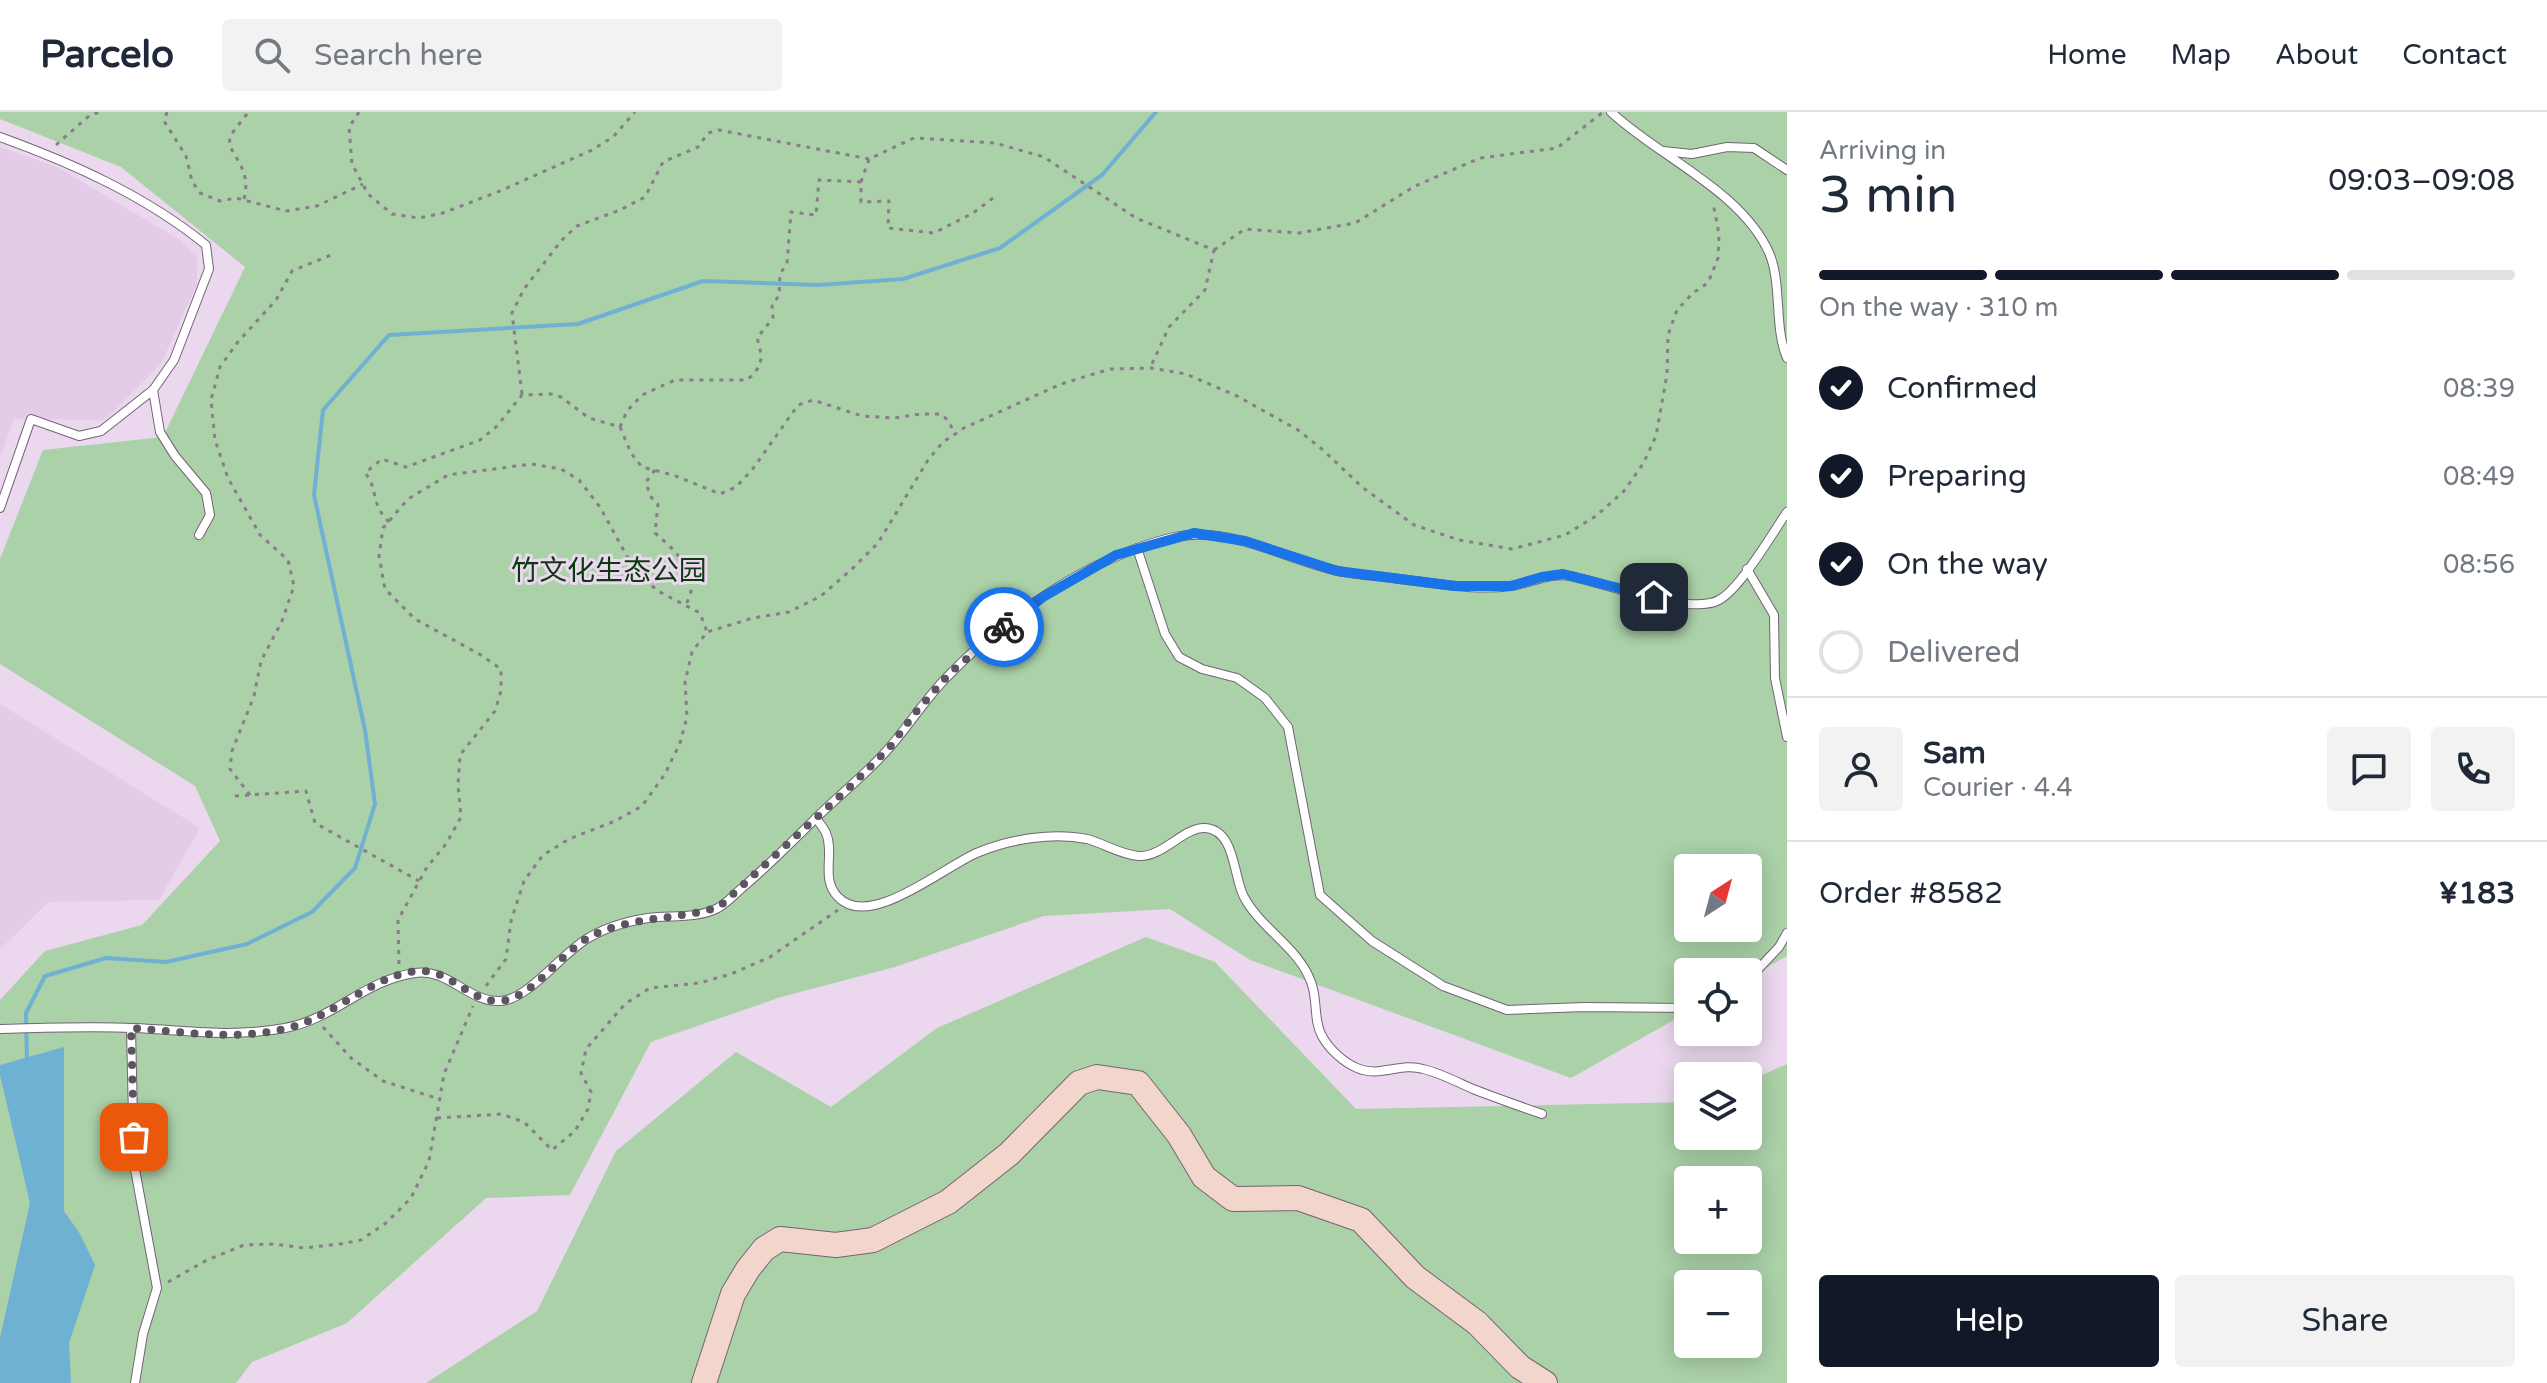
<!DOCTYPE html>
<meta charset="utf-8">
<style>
body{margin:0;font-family:"Varela Round","Noto Sans SC",sans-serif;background:#f2f2f3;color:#1f2937;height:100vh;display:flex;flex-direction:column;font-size:30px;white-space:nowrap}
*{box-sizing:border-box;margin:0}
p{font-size:26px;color:#747a83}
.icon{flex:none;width:44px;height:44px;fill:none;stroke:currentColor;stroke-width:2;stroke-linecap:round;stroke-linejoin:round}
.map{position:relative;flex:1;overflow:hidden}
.side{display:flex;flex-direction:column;background:#fff;width:760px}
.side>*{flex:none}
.needle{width:52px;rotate:36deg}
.fabs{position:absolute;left:1674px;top:742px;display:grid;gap:16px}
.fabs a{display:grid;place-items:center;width:88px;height:88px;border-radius:8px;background:#fff;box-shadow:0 4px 20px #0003;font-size:40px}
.pin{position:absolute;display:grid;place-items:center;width:68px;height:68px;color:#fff;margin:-34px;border-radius:16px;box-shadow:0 4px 12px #0006}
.courier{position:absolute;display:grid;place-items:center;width:80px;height:80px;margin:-40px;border:6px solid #1a73e8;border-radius:50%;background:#fff;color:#222;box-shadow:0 2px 10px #0007}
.headline em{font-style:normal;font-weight:600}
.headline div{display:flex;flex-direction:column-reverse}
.headline{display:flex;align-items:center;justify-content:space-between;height:136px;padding:0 32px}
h1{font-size:52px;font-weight:600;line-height:60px}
.bar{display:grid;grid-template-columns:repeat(4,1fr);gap:12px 8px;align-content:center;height:96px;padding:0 32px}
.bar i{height:10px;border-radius:6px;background:#e0e1e3}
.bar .active{background:#111827}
.bar p{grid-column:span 4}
.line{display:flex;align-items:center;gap:20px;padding:0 32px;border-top:2px solid #e0e1e3}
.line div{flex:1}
.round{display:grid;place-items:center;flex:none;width:84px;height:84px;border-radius:8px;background:#f2f2f3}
ol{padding:0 32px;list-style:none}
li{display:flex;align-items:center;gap:24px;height:88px}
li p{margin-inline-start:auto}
li .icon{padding:8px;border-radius:50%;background:#111827;color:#fff;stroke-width:4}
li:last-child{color:#747a83}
li i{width:44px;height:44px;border:4px solid #e0e1e3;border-radius:50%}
.action{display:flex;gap:16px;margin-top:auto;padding:16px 32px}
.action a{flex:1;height:92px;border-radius:8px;background:#111827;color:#fff;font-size:32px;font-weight:600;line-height:92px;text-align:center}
.action a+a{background:#f2f2f3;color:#1f2937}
header{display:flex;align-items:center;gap:48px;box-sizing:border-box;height:112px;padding:0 40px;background:#fff;border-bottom:2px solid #e0e1e3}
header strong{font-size:38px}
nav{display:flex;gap:44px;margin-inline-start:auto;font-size:28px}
.search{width:560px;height:72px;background:#f2f2f3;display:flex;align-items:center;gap:20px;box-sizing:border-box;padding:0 28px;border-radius:8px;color:#747a83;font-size:30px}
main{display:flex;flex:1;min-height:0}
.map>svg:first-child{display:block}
.built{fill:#e4cce9}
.green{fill:#abd1a8;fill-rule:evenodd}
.water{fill:#6fb1d3}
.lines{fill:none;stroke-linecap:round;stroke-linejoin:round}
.stream{stroke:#6fb1d3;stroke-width:4}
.lane-casing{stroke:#736377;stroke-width:10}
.secondary-casing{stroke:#736377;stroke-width:26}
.path{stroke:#897c8c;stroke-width:3;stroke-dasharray:4 6;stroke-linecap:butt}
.lane{stroke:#fff;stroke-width:8}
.secondary{stroke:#f2d6cb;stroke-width:24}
.done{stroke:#5e5361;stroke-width:8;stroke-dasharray:0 14.4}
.route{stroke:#1a73e8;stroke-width:10}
.labels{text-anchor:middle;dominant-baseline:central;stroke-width:6;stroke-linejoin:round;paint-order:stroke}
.park-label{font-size:28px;fill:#0a3b0c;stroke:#ebd8ef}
</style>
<header>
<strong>Parcelo</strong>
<div class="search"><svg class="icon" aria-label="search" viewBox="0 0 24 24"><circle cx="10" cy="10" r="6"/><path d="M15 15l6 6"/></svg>Search here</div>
<nav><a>Home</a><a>Map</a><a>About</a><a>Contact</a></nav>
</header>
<main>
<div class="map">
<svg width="1787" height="1271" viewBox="0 0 1787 1271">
<rect width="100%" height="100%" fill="#ebd8ef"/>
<!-- built -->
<g class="built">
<path d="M0,35L59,56L180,128L197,144V172L161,252L105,308L14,307L0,346Z"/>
<path d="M0,592L200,716L159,788L49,790L0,837Z"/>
</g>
<!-- green -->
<g class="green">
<path d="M0,0H1787V844L1748,866V860H1688V900L1571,966L1250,848L1170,797L1044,804L895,855L781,885L651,930L570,1083L486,1086L347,1211L252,1250L236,1271H0V888L45,839L142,813L220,729L195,674L0,552V447L43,338L163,325L245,155L121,55L0,7ZM1688,756H1748V816H1688Z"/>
<path d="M1146,825L1215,850L1356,997L1688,990V1024H1748V969L1787,952V1271H426L537,1199L616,1039L736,940L831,995L937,916ZM1688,1068H1748V1128H1688ZM1688,1172H1748V1232H1688Z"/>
</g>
<!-- water -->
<path class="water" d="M64,935V1099L80,1122L95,1153L69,1231L71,1271H0V1226L30,1091L0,963V953Z"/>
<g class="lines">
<!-- stream -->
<path class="stream" d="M27,951L26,901L45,864L106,846L166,850L247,832L312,800L355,756L375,692L365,618L314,383L323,298L389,223L578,212L703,169L818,173L903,167L1000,136L1102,63L1156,0"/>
<defs>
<g id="lane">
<path d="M1611,0C1659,45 1744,80 1770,143C1782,174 1774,216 1787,246"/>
<path d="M0,25C72,51 146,84 206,133L209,157L174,248L153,278L101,319L79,324L31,307L0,396"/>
<path d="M1663,39L1692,42L1727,35L1754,36L1787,58"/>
<path d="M153,278L160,320L175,344L206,381L210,403L199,423"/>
<path d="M1137,436L1165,522L1179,545L1202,557L1237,566L1265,586L1288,615L1320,783L1372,829L1443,874L1507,898L1584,895L1688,896"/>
<path d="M1747,457L1774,503L1775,566L1787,625"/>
<path d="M816,706C819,711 824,716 826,721C835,741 820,767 838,785C870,819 947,752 979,740C1011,727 1053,720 1087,727C1103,731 1121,743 1139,744C1163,745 1184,715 1205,716C1236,718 1233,765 1244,785C1261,817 1299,836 1311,870C1318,887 1313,908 1322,924C1329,937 1343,950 1357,956C1379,966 1401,950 1423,957C1440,961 1457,970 1473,977C1496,986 1519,994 1542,1002"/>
<path d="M1748,868L1779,835L1787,821"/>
<path d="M131,916L134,1052L157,1176L143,1222L135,1271"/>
<path d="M0,917C44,916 89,914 133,916C188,918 229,926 285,916C334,907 365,868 415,861C448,856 468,890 500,889C529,888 563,839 590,825C607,815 629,809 648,806C671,803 697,807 718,796C727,791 735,782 742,776C768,754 792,730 816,706C840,682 868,661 890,635C910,612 926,586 948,564C1007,503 1087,447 1170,426C1229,412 1283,447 1338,459C1358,463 1379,464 1399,467C1435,471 1474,479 1511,474C1532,471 1549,460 1570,464C1605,471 1690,504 1719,488C1740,477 1772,422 1787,400"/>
</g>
<path id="secondary" d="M704,1271L733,1182L748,1157L764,1137L780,1127L836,1133L873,1128L948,1090L1009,1042L1079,971L1097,965L1138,971L1179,1023L1204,1065L1233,1087L1298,1086L1361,1108L1415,1165L1477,1211L1520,1255L1545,1271"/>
</defs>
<!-- lane casing -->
<use href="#lane" class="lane-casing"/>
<!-- secondary casing -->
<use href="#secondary" class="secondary-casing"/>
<!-- path -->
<g class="path">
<path d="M167,0L164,9L186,44L192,69L200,81L220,89L236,86L286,99L317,94L363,72"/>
<path d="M359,0L349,15L352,52L368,82L392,102L419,106L443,101L500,79L592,38L613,25L635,0"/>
<path d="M56,33L90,3L100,0"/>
<path d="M861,70L869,47L914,26L995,31L1044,45L1136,106L1214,138L1205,178L1169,215L1151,254"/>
<path d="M244,87C253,54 226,41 230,27C232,18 243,9 248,0"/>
<path d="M1214,138L1245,117L1299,121L1355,111L1415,74L1480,46L1557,36L1602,1"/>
<path d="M522,282L512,201L524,177L561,129L577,114L620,98L645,85L663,50L698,35L708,21L719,18L869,47"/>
<path d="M620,315L627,299L642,283L675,268H747C764,253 763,246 757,226L773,206L772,192L779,184L780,162L787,151L791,100L816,103L819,68L861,70V90L889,89L888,116L934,121L973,101L993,86"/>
<path d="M655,358L646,370L650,384L658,392L655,421C676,439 703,464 686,492"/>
<path d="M389,410C369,390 379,377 365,361L382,347L406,355L480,328L497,314L522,283L551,282L561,285L589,306L620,315L631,341L642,355L673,363L720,382L736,375L752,358L798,293L813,288L862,304L894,306L920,302H940L948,308L955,322"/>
<path d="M250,683L230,657L232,639L254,584L261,549L282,509L294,474L288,448L260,423L228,366L215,328L211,288L220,255L237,231L276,188L292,159L331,143"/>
<path d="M235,684L306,679L315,711L419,769"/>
<path d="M399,852L398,808L427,755L446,732L461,705L458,673L460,643L495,599L501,579V557L481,543L415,507L385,477L379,444L383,416L408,387L448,363L532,352L561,357L579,368L600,395L635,459L658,479L700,501L707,520"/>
<path d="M486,874L506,847L511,809L524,769L543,743L569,727L615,709L642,694L665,662L680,631L687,605L685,570L692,540L707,520L753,506L789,500L821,484L853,456L878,431L928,348L943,330L964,316L1061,272L1110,257L1151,256L1186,262L1237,284L1298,318L1323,338L1362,375L1414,413L1459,428L1512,437L1565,423L1596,404L1624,379L1643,352L1656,324L1667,262L1668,223L1677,198L1693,181L1708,171L1718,146L1719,122L1713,91"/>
<path d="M323,915L351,946L383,969L439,987"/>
<path d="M437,1006L501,1002L524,1010L552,1038L575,1019L588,997L591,980L581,961L586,937L625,892L650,876L699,871L731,862L770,845L838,798"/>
<path d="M168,1170L207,1148L244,1133L273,1132L304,1136L340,1132L361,1128L386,1111L411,1086L429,1049L444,962L473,894"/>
</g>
<!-- lane -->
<use href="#lane" class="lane"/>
<!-- secondary -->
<use href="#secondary" class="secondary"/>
</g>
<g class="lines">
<!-- done -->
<path class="done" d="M134,1025L131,916C185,920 242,930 295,914C336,902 381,858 423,859C454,860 475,896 507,888C539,879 563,837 595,822C636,804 677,808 719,795L853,672L890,635L915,601L950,561L1004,515"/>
<!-- route -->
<path class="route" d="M1004,515L1043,485L1116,443L1194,421L1245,429L1337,459L1455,474H1511L1542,465L1563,462L1654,485"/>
</g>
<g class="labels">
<!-- park labels -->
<g class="park-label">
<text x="609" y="459">竹文化生态公园</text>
</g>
</g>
</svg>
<div class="fabs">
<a><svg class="needle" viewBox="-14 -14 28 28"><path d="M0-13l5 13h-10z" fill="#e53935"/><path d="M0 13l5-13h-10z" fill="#747a83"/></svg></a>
<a><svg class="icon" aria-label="locate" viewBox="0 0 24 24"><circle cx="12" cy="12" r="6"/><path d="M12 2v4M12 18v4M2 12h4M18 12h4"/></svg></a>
<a><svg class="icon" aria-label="layers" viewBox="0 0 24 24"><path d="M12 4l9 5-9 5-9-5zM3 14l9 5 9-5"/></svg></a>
<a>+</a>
<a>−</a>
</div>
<div class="pin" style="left:134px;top:1025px;background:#ea580c"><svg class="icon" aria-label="bag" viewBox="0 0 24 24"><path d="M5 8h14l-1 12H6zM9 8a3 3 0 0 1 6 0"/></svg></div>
<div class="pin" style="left:1654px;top:485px;background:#1f2937"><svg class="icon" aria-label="home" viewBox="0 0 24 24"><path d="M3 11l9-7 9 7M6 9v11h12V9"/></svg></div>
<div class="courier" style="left:1004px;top:515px"><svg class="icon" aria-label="bike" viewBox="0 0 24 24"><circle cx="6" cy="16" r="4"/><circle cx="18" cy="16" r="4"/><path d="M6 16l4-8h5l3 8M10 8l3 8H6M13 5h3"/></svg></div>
</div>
<section class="side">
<div class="headline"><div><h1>3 min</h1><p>Arriving in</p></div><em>09:03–09:08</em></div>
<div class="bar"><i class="active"></i><i class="active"></i><i class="active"></i><i></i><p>On the way · 310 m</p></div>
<ol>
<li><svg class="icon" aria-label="check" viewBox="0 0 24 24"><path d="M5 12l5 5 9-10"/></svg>Confirmed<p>08:39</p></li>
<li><svg class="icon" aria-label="check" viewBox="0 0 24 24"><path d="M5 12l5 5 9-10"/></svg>Preparing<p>08:49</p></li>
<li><svg class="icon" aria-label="check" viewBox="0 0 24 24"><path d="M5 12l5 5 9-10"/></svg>On the way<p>08:56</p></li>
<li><i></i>Delivered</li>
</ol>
<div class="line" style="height:144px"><a class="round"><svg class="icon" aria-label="person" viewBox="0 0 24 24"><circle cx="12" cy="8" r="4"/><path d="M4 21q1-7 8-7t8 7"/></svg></a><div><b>Sam</b><p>Courier · 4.4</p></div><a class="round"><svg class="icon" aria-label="chat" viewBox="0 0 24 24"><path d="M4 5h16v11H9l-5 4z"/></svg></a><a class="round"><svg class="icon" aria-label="phone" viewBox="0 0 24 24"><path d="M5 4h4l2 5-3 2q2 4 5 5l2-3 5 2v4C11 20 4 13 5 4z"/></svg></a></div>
<div class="line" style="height:104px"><div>Order #8582</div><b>¥183</b></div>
<div class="action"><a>Help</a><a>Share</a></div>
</section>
</main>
